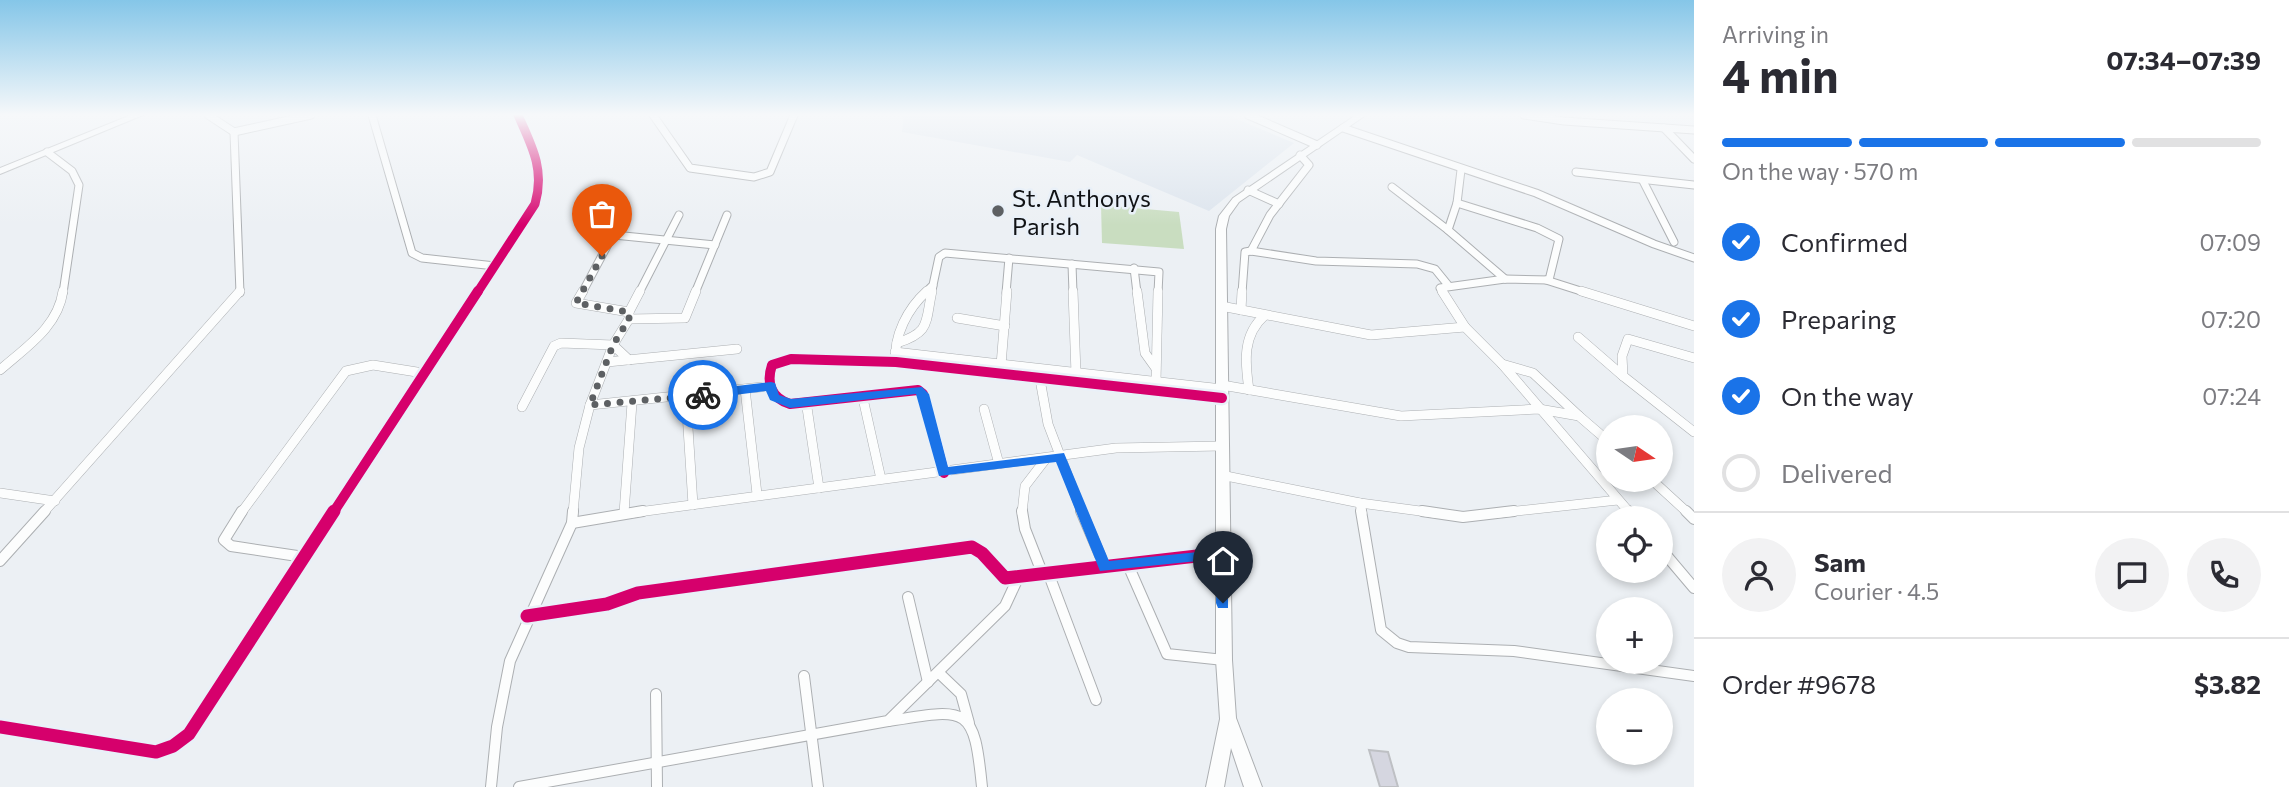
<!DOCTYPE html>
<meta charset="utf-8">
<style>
body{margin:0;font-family:Commissioner,sans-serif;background:#f2f2f3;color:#2b2b33;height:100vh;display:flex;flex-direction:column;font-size:26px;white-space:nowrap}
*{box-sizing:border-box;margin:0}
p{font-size:23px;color:#7c7c81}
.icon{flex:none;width:38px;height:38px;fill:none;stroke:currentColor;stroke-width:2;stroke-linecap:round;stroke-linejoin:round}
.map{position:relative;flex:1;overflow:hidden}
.details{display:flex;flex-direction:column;background:#fff;width:595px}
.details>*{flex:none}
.needle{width:46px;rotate:103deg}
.controls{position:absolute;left:1596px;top:415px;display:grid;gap:14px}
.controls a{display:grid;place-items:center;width:77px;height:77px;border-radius:50%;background:#fff;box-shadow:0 4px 10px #0003;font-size:35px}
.pin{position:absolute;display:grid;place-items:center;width:60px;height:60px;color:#fff;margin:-72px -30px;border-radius:50% 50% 50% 0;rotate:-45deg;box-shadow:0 0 7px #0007}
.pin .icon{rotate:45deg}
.courier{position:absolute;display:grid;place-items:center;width:70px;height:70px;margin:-35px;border:5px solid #1a73e8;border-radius:50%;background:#fff;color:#222;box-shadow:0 2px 9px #0007}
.head em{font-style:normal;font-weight:700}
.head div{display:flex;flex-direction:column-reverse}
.head{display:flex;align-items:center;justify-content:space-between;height:119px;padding:0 28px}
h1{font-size:46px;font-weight:700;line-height:52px}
.bar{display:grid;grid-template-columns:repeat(4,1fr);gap:10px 7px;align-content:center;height:84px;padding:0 28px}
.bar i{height:9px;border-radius:5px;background:#e1e1e2}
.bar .active{background:#1a73e8}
.bar p{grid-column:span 4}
.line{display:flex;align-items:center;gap:18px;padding:0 28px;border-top:2px solid #e1e1e2}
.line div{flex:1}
.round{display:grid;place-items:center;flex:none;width:74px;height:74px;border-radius:37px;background:#f2f2f3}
ol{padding:0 28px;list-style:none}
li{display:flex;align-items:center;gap:21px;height:77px}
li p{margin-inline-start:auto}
li .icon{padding:7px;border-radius:50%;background:#1a73e8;color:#fff;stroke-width:4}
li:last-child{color:#7c7c81}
li i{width:38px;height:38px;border:4px solid #e1e1e2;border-radius:50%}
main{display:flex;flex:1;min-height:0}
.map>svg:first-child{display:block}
.built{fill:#dce4ed}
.green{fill:#c9ddc0}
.building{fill:#d5d6e0;stroke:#bec0c4;stroke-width:2}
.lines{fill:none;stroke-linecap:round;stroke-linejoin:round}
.street-far2-casing{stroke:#acafb2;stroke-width:9}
.street-far1-casing{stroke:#acafb2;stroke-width:10}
.street-casing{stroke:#acafb2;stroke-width:12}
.secondary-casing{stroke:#acafb2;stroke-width:2}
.street-far2{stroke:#fcfdfd;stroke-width:7}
.street-far1{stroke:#fcfdfd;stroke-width:9}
.street{stroke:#fcfdfd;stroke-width:10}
.secondary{fill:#fcfdfd;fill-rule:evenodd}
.cycleway-far2-casing{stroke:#e9f0f8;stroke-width:12}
.cycleway-far1-casing{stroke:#e9f0f8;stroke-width:15}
.cycleway-casing{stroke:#e9f0f8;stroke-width:18}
.cycleway-far2{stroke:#d6006c;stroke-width:9}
.cycleway-far1{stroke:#d6006c;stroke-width:10}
.cycleway{stroke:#d6006c;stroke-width:13}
.route{fill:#1a73e8}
.done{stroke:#5d6063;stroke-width:7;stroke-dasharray:0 12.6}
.poi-dot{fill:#5d6063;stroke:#e9f0f8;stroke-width:2.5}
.labels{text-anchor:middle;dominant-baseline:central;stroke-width:5;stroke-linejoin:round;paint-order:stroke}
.poi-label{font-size:24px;fill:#101215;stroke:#e9f0f8;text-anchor:start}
</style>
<main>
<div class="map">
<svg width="1694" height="787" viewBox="0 0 1694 787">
<rect width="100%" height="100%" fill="#ecf0f4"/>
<!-- built -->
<path class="built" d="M904,115H1227L1294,143L1209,211L1077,155L1070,162L902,132Z"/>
<!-- green -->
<path class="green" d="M1101,205L1179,212L1184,249L1102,243Z"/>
<!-- building -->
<path class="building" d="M1369,750L1388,752L1398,787H1380Z"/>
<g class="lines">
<defs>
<g id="street-far2">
<path d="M208,115L234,132"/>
<path d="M372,115L412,253L422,258L495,266"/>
<path d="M653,115L690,168L754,177L770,172L794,115"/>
<path d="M1248,115L1317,145"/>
<path d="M1524,115L1564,121L1694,130"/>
<path d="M1343,128L1536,193L1654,244L1694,258"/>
<path d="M1664,128L1694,159"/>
<path d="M234,132L311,115"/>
<path d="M234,132L240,293"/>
<path d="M47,152L72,171L79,185L63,293"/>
<path d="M1576,172L1694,185"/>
<path d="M1643,181L1674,242"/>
<path d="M1392,187L1448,230"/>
<path d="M1248,190L1279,204"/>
<path d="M1457,203L1448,230L1505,279"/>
<path d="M614,235L715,245"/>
<path d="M1251,251L1270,215L1309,165L1300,155"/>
<path d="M1072,264L1073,293"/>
<path d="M1134,268L1137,293"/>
<path d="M1546,280L1587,293"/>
<path d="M477,293L535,204C545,170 532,146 518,115"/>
<path d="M582,293L622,218"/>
<path d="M639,293L679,215"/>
<path d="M695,293L727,215"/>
<path d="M925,293L933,285L939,257L945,253L1159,272L1158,293"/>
<path d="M931,293L933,286"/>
<path d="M1006,293L1009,258"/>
<path d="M1242,293L1245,252L1251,251L1316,261L1417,264L1435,269L1448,285"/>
<path d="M1443,293L1440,288L1505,279L1549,280L1559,239L1537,228L1457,203L1461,170"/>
</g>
<g id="street-far1">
<path d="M583,291L576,303L629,312"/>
<path d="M1073,291L1076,374"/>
<path d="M1137,291L1145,353L1155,367"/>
<path d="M1442,291L1465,327"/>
<path d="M1581,291L1694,326"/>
<path d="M1221,306L1371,335L1465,327L1502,364L1630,513"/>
<path d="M1241,310L1242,291"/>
<path d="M957,318L1005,326"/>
<path d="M629,319L685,318L696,291"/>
<path d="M1578,337L1623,376"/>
<path d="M897,343C931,332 925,323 932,291"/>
<path d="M895,352L1222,389"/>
<path d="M1694,358L1628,339L1622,356L1623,376L1694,432"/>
<path d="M607,362L737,349"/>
<path d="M896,362C893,336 908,308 927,291"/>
<path d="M1502,364L1533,373L1579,416"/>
<path d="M1001,365L1007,291"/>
<path d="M0,370C26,347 58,327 63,291"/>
<path d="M1039,374L1048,424L1082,513"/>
<path d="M1156,382L1158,291"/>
<path d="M1222,385L1401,416L1539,409L1579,416L1608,441"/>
<path d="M745,389L757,494"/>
<path d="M1249,390C1245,362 1242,335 1265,315"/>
<path d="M862,394L881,479"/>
<path d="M686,397L693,505"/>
<path d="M806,401L819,488"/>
<path d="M590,405L771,386"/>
<path d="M522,407L554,346L561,343L613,345L629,360"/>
<path d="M984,409L999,464"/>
<path d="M944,473L923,394L918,390L790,404C771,398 766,383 772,365L791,359L896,362L1222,398"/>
<path d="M1221,475L1360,503L1435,513"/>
<path d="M1652,480L1688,513"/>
<path d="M0,493L55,501"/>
<path d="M1360,503L1362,513"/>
<path d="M43,513L240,291"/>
<path d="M241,513L346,371L373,365L423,373"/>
<path d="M333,513L478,291"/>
<path d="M573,513L579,448L590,405L613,345L629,319V312L640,291"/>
<path d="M624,513L632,403"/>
<path d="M631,513L1116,448L1221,446"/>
<path d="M1022,513L1025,486L1045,460"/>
<path d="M1498,513L1618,500"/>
</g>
<g id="street">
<path d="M242,511L224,540L231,546L304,557"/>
<path d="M1022,511L1025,529L1043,575"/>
<path d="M1081,511L1105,567"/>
<path d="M1361,511L1381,630L1397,643L1409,647L1514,651L1694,676"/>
<path d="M1422,511L1463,517L1514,511"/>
<path d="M1628,511L1634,518"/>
<path d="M1686,511L1694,519"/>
<path d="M572,523L643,511"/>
<path d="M1661,549L1694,588"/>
<path d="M0,561L45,511"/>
<path d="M1128,565L1167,654L1224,660"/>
<path d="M1049,575L1096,700"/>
<path d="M908,597L928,682"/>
<path d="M527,616L607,604L638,593L972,547L982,553L1005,578L1223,553"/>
<path d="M939,673L961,694L969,723"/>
<path d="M804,676L818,787"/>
<path d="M656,694L657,787"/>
<path d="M889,721C968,708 974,705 982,787"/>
<path d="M0,727L156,752L173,746L189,734L334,511"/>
<path d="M491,787L497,727L510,661L572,523L573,511"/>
<path d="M519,787L888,721L1005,606L1018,578"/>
</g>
<g id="secondary">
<path d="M131,115H143L0,174V168Z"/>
<path d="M1356,115H1366L1239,202L1229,216L1226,229L1232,660L1236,718L1262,787H1244L1231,748L1224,787H1206L1220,719L1216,660V229L1219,216L1233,198Z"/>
</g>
</defs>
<!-- street-far2 casing -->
<use href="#street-far2" class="street-far2-casing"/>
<!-- street-far1 casing -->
<use href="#street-far1" class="street-far1-casing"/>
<!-- street casing -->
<use href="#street" class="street-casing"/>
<!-- secondary casing -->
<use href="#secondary" class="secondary-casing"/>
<!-- street-far2 -->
<use href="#street-far2" class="street-far2"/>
<!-- street-far1 -->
<use href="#street-far1" class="street-far1"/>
<!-- street -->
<use href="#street" class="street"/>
<!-- secondary -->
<use href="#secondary" class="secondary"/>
<defs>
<path id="cycleway-far2" d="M477,293L535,204C545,170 532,146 518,115"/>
<g id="cycleway-far1">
<path d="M944,473L923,394L918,390L790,404C771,398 766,383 772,365L791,359L896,362L1222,398"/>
<path d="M333,513L478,291"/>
</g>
<g id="cycleway">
<path d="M527,616L607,604L638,593L972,547L982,553L1005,578L1223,553"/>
<path d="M0,727L156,752L173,746L189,734L334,511"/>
</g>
</defs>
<!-- cycleway-far2 casing -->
<use href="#cycleway-far2" class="cycleway-far2-casing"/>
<!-- cycleway-far1 casing -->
<use href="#cycleway-far1" class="cycleway-far1-casing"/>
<!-- cycleway casing -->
<use href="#cycleway" class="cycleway-casing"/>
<!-- cycleway-far2 -->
<use href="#cycleway-far2" class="cycleway-far2"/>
<!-- cycleway-far1 -->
<use href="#cycleway-far1" class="cycleway-far1"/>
<!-- cycleway -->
<use href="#cycleway" class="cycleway"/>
</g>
<!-- sky -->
<linearGradient id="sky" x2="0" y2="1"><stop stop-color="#85c6e8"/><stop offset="0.51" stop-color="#f6f8fa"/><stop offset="1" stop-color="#f6f8fa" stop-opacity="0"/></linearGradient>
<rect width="1694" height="225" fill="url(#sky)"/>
<!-- route -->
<path class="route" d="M771,382L775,383L779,395L791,399L922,387L929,394L948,467L1064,453L1109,561L1228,549V608H1218L1216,603L1217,559L1100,571L1056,462L939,476L916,394L790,408L770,400L766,391L703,399L697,395L703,390Z"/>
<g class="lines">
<!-- done -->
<path class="done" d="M602,256L576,303L629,312V319L613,345L590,405L703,395"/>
</g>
<!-- markers -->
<circle class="poi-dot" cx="998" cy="211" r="7"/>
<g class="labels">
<!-- poi labels -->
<g class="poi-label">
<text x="1012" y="197">St. Anthonys<tspan x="1012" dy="28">Parish</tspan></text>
</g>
</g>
</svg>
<div class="controls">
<a><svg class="needle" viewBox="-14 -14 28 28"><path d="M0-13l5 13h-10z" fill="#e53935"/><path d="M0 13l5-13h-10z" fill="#7c7c81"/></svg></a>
<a><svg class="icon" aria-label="locate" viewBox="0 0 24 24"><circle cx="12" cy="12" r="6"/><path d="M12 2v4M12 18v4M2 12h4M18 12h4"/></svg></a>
<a>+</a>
<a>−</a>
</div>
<div class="pin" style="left:602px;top:256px;background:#ea580c"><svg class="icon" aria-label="bag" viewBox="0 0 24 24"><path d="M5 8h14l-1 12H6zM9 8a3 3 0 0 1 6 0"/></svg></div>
<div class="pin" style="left:1223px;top:603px;background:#1f2937"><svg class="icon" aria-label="home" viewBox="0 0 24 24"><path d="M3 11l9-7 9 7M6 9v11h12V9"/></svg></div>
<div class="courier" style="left:703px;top:395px"><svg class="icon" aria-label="bike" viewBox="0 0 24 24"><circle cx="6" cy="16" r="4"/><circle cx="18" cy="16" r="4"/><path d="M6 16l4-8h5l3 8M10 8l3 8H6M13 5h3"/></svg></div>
</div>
<section class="details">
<div class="head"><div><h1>4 min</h1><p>Arriving in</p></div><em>07:34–07:39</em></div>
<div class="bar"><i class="active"></i><i class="active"></i><i class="active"></i><i></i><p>On the way · 570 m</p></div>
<ol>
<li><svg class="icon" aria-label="check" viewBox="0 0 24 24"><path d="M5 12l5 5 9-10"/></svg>Confirmed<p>07:09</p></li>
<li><svg class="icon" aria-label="check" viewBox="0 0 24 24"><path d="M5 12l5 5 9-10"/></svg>Preparing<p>07:20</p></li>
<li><svg class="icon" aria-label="check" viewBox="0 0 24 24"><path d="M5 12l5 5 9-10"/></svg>On the way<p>07:24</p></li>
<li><i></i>Delivered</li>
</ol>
<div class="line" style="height:126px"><a class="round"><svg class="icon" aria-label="person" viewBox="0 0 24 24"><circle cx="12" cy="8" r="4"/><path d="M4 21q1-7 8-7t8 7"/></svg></a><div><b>Sam</b><p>Courier · 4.5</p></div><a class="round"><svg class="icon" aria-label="chat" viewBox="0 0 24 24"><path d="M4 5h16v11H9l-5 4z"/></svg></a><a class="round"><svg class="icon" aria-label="phone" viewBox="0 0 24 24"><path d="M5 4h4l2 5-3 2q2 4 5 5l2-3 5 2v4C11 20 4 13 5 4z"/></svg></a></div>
<div class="line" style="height:91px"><div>Order #9678</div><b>$3.82</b></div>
</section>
</main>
